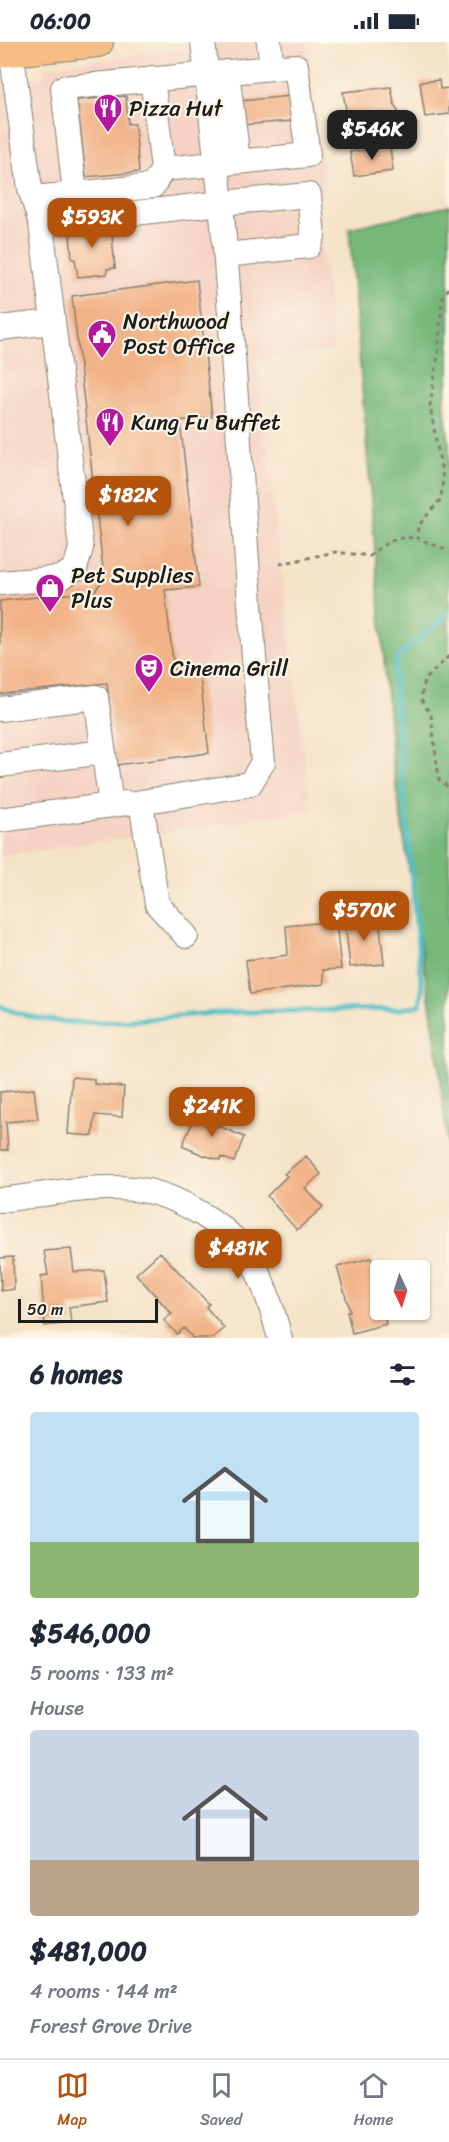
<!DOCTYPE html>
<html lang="en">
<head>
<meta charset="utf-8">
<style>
  body { margin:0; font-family:Sriracha,sans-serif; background:#f2f2f3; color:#1f2937; height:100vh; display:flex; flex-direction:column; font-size:22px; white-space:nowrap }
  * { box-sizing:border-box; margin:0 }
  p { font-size:20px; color:#747a83 }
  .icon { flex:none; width:33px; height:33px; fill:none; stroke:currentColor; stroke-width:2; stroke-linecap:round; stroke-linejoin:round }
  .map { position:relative; height:1296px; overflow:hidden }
  .details { display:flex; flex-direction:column; background:#fff; flex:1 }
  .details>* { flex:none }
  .needle { width:39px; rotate:176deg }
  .fabs { position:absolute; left:370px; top:1218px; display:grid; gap:12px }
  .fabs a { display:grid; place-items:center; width:60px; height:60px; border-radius:6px; background:#fff; box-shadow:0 2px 4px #0004; font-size:30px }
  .scale { position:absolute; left:18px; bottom:15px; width:140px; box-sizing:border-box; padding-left:6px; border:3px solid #1c1c1c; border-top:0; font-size:16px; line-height:21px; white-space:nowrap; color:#1c1c1c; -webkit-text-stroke:4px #fcf5e5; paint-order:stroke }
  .price { position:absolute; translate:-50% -51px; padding:0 14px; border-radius:12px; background:#b45309; color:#fff; font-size:20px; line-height:39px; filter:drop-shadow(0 2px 3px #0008) }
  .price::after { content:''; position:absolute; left:50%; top:36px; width:18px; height:14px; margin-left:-9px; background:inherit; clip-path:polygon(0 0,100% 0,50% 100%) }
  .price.current { background:#222; color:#fff }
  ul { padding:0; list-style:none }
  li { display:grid; align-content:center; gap:12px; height:318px; padding:0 30px }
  li span { display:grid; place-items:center; height:186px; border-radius:6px; color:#555 }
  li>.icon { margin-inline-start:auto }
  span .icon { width:108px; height:108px; fill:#fffc; stroke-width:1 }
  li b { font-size:26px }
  h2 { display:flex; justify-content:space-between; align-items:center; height:72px; padding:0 30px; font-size:26px }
  .status { display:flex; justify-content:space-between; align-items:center; height:42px; padding:0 30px; background:#fff; direction:ltr }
  .status svg { height:16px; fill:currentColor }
  .dock { display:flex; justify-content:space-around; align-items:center; height:84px; border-top:2px solid #e0e1e3; background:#fff; font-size:16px; color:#747a83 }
  .dock a { display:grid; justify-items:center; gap:3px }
  .dock .current { color:#b45309 }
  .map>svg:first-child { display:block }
</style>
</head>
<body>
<div class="status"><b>06:00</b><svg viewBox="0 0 49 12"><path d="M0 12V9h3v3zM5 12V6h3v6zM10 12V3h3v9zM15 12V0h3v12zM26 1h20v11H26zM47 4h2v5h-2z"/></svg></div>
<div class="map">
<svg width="449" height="1296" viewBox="0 0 449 1296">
  <rect width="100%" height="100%" fill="#fcf5e5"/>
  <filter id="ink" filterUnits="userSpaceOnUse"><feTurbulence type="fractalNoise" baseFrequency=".0167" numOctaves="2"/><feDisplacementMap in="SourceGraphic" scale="12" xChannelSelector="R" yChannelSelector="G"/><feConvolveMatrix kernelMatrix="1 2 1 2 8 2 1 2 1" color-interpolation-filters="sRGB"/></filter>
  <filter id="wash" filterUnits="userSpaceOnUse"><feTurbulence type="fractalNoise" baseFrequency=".008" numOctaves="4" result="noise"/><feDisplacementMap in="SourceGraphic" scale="24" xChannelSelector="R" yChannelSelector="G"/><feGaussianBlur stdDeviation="1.35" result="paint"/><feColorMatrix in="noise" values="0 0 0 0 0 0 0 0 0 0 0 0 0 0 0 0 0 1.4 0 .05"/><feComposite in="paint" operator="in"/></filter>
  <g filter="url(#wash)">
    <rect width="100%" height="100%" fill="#f5e3c8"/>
    <path fill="#f5d2c3" d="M235,0H307L324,133L318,170L334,308L256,318L311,769L0,814V39L43,34L42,25Z"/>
    <path fill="#76b87a" stroke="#496a4b" stroke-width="1.5" d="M449,164V331L444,359L449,402V1118L436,1001L392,719L349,186Z"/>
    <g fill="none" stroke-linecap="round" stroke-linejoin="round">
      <path stroke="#51bfc7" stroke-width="5" d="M0,964C62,994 149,974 217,971C277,969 339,968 400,967L420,963L422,946L394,641L396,617L449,570"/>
    </g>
    <g id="blocks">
      <path fill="#f2b388" d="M439,38L440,47L449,46V72L425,75L420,40Z
        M391,45L394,61L404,82L377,94L370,79L377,75L375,70L347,74L343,50Z
        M126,54L128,82H135L139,130L86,135L77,58Z
        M290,54L293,79L242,83L240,59Z
        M390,105L393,129L354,134L350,110Z
        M72,182H111L115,226L107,227V232L78,235L75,217H72L70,193L73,192Z
        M197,238L212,375L180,379L199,545L165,548L174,629L199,627L209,711L116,723L107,641L0,652V559L95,549L104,536L72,254Z
        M379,875L384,922L350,925L345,878Z
        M336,879L341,927L323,928L324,942L250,952L246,918L288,913L286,884Z
        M72,1035L94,1037V1042L124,1045L122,1075L95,1073L93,1094L68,1092Z
        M34,1047L38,1077L6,1080L8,1108H0V1050Z
        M199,1066L218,1074L214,1082L244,1095L234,1120L221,1115L220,1118L203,1113L182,1104Z
        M306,1114L321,1132L305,1146L323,1165L297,1188L267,1154L287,1134L284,1132Z
        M71,1207L74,1230L104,1228L108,1260L69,1265L71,1281L45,1284L41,1234L48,1233L44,1209Z
        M160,1210L209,1262L206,1265L224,1286L212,1296H193L184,1286L177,1292L164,1278L172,1272L136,1232Z
        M13,1215L14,1247L1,1249L0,1216Z
        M371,1216L386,1282L352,1291L347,1269H350L337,1225Z"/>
    </g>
  </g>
  <g filter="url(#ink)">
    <use href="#blocks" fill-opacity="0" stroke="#888072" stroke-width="1.5"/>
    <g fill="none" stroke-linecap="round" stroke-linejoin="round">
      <g stroke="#888072" stroke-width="26">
        <path id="minor" d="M227,30L238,118
          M152,36L163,127L308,113L296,24L272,26
          M75,152L153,144L163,127
          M33,156L75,152L63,46L272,26L269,0
          M41,182L221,161L203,0
          M0,286L52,280
          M0,541L60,536L75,527L81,506L41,182L30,147L10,0
          M0,667L96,655L111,763
          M0,723L104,710
          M0,778L127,761
          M186,894L157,862L141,760L250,742L263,720C245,534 238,347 221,161L309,153L313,194L309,204L226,213
          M0,1158C43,1153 89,1143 133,1147C174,1150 234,1185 254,1223C266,1245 273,1271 280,1296"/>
      </g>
      <g stroke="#888072" stroke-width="32">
        <path id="major" d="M0,10L98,0"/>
      </g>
      <path stroke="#888072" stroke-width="3" stroke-dasharray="4.5 4.5" stroke-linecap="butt" d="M449,246L442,257L438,313L430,364L443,436L441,457L418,484L417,496L449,509
        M280,522L335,510L370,514C385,500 397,494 417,496
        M449,614L424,639L421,657L431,673L439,738L449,746"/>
      <use href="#minor" stroke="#fff" stroke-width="24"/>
      <use href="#major" stroke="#f6be87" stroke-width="30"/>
    </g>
  </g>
  <defs>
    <g id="restaurant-pin" transform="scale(1.5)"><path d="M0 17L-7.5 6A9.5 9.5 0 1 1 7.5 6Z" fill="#b5179e" stroke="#fcf5e5"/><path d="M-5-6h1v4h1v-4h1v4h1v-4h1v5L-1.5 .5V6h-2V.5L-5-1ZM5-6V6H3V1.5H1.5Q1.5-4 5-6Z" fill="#fff"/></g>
    <g id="civic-pin" transform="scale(1.5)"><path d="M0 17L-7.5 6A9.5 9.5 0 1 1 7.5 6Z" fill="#b5179e" stroke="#fcf5e5"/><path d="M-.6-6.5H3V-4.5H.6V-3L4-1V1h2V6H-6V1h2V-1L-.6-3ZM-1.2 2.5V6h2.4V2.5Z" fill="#fff"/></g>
    <g id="shop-pin" transform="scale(1.5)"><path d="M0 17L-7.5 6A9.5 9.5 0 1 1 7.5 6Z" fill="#b5179e" stroke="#fcf5e5"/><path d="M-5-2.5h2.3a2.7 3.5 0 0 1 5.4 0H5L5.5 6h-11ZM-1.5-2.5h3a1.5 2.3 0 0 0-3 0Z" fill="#fff"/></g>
    <g id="theatre-pin" transform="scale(1.5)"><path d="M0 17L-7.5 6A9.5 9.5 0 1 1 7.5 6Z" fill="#b5179e" stroke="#fcf5e5"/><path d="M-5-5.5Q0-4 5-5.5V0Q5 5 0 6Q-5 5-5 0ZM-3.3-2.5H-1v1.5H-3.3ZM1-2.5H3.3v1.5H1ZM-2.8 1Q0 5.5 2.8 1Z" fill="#fff"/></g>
  </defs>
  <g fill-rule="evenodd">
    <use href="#restaurant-pin" x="108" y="66"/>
    <use href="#civic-pin" x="102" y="292"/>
    <use href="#restaurant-pin" x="110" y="380"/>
    <use href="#shop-pin" x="50" y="546"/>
    <use href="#theatre-pin" x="149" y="626"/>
  </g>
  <g text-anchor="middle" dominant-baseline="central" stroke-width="4.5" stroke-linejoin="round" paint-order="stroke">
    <g font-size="22" fill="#1c1c1c" stroke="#fcf5e5" text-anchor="start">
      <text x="129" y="66">Pizza Hut</text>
      <text x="123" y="279">Northwood<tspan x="123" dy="25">Post Office</tspan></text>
      <text x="131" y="380">Kung Fu Buffet</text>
      <text x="71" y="533">Pet Supplies<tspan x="71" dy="25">Plus</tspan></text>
      <text x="170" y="626">Cinema Grill</text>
    </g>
  </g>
</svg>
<div class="fabs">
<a><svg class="needle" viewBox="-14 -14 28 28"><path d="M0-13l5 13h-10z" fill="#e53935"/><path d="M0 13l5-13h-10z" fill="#747a83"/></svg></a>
</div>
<div class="scale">50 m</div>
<b class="price current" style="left:372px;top:119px">$546K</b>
<b class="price" style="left:92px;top:207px">$593K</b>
<b class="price" style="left:128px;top:485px">$182K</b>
<b class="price" style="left:364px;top:900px">$570K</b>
<b class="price" style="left:212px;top:1096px">$241K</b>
<b class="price" style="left:238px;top:1238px">$481K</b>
</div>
<section class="details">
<h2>6 homes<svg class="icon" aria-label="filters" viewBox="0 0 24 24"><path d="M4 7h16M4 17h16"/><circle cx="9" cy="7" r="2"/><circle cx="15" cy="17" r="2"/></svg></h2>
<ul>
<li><span style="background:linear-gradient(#bfe0f5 70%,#8fb573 0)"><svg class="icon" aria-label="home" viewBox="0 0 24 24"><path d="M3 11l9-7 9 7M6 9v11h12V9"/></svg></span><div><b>$546,000</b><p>5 rooms · 133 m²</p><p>House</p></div></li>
<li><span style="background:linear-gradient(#c9d6e8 70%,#b9a48a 0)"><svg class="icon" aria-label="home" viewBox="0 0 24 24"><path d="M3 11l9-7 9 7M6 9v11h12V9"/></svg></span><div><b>$481,000</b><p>4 rooms · 144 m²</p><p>Forest Grove Drive</p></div></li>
</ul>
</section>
<nav class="dock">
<a class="current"><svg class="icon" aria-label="map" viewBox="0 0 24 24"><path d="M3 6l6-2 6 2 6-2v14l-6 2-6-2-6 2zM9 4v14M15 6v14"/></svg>Map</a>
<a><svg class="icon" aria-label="saved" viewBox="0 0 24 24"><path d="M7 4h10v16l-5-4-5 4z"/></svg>Saved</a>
<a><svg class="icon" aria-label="home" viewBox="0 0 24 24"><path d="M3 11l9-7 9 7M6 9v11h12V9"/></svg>Home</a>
</nav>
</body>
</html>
